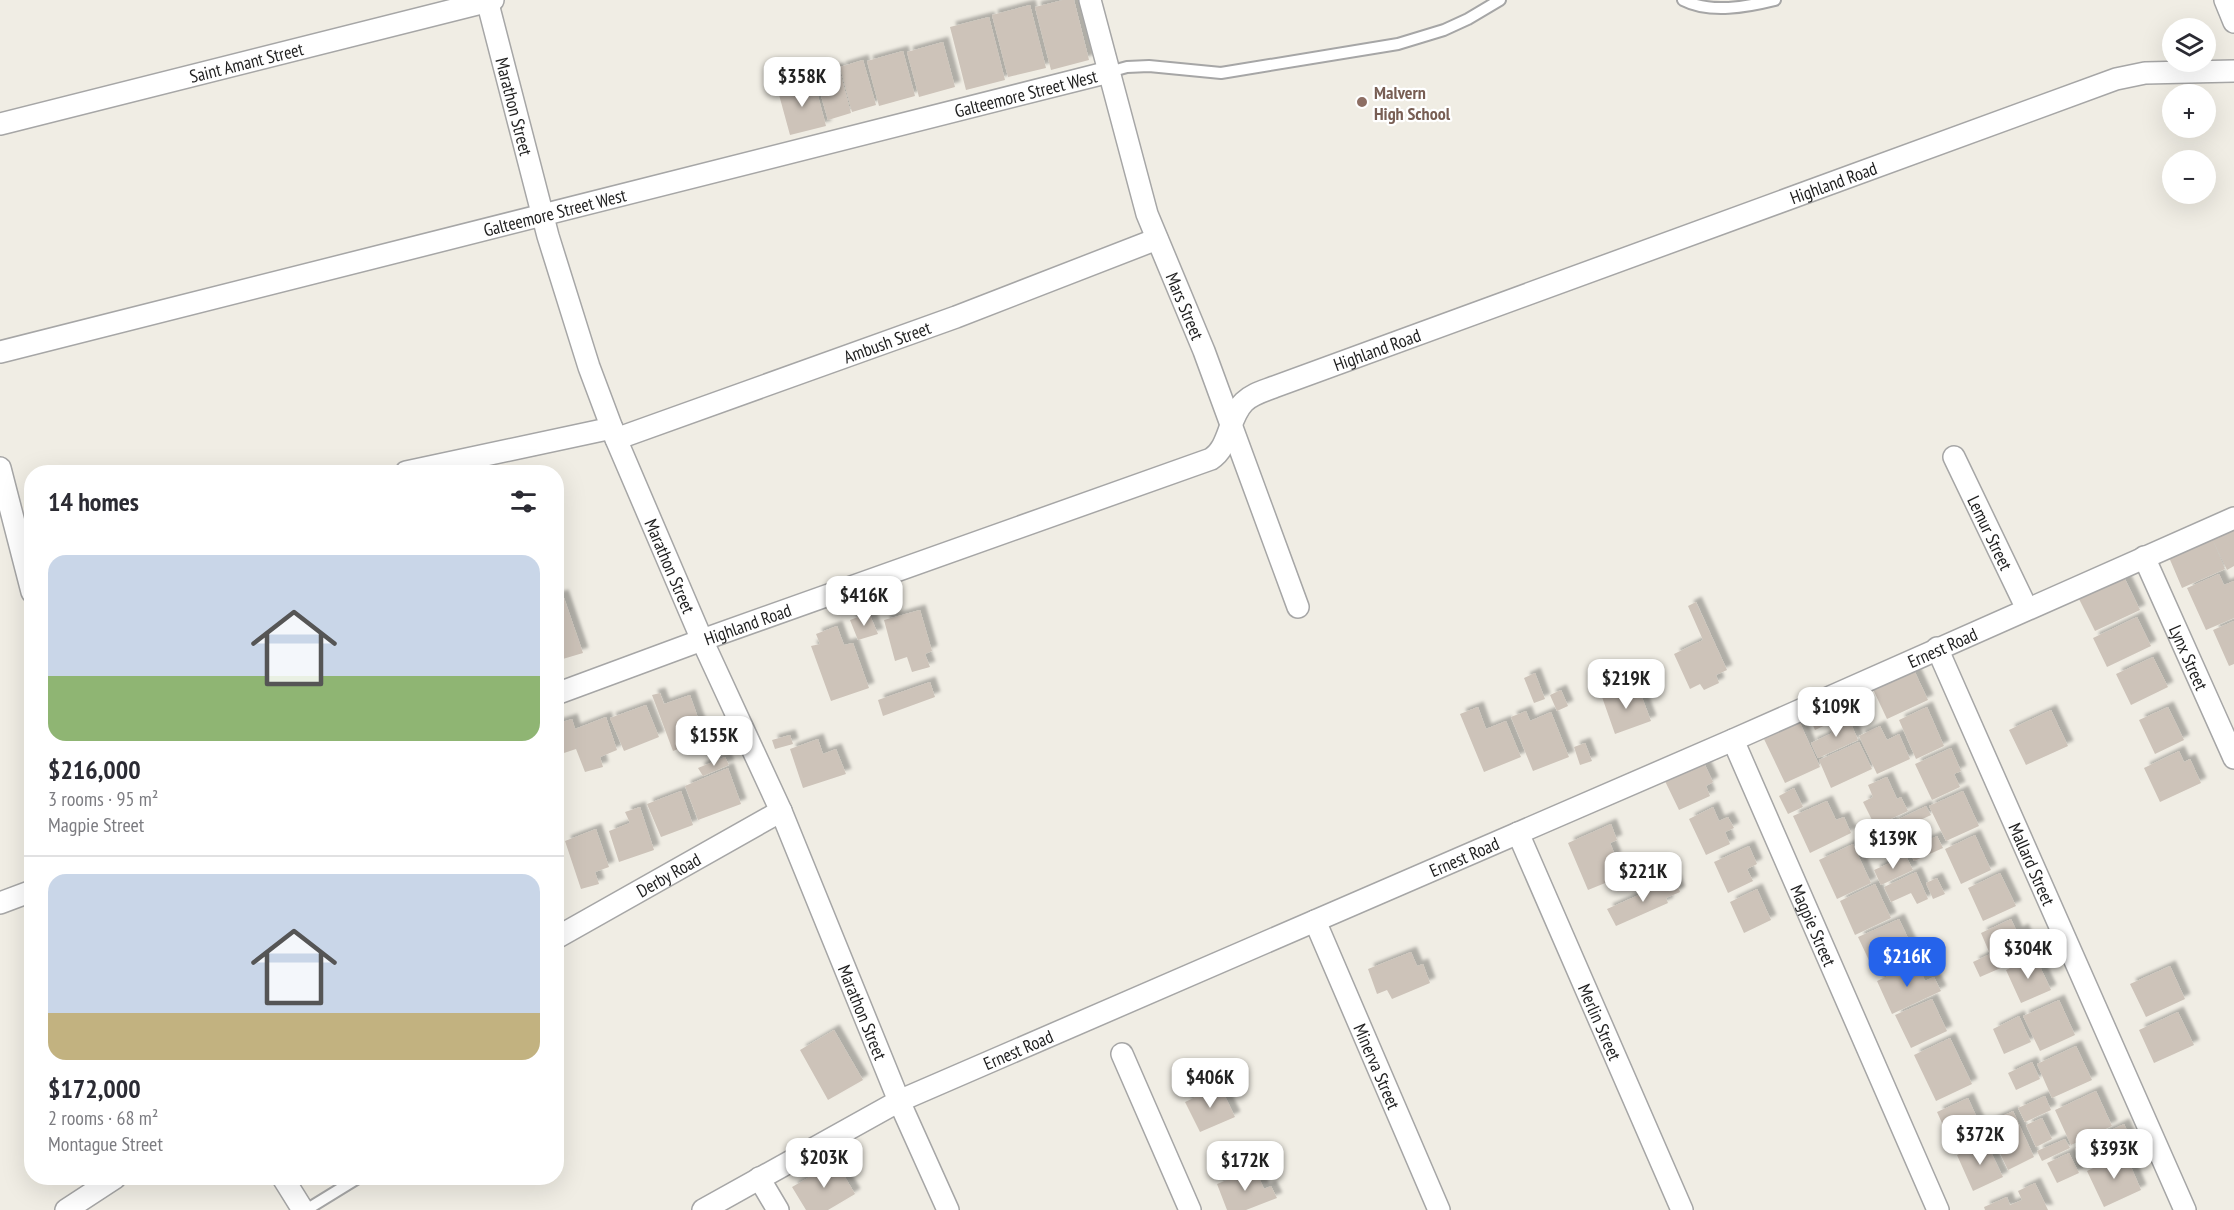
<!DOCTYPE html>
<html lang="en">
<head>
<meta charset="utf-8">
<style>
  body { margin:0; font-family:"PT Sans Narrow",sans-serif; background:#f7f7f7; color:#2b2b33; height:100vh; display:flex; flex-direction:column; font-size:22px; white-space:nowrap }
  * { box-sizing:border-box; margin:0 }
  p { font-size:20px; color:#7c7c81 }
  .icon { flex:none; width:33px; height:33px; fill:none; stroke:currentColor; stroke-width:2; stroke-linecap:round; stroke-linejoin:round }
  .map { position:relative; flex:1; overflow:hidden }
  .drawer { position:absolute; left:24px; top:465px; width:540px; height:720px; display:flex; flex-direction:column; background:#fff; border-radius:24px; box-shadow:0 6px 24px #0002 }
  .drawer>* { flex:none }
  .buttons { position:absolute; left:2162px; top:18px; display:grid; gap:12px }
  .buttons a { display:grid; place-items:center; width:54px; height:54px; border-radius:50%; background:#fff; box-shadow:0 6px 24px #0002; font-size:30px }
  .price { position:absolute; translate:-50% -51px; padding:0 14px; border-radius:12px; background:#fff; color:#222; font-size:20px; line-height:39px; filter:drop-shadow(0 2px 3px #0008) }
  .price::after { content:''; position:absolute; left:50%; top:36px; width:18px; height:14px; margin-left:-9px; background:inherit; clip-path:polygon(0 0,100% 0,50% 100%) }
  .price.selected { background:#2563eb; color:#fff }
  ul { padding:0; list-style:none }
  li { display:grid; align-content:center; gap:12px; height:318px; padding:0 24px }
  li+li { border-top:2px solid #e1e1e2 }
  li span { display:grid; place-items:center; height:186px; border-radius:18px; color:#555 }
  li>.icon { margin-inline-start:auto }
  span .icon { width:108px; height:108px; fill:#fffc; stroke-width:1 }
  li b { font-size:26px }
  h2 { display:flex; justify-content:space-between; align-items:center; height:72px; padding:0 24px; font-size:26px }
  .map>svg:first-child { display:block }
</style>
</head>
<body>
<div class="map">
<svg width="2234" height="1210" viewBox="0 0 2234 1210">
  <defs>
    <filter id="shadow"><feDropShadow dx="5.5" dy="-5.5" stdDeviation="1.5" flood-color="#0004"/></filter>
  </defs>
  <rect width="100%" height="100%" fill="#f0ede4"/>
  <path fill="#cdc3b9" filter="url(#shadow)" d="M1063,0H1074L1089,60L1051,70L1035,7Z
    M1030,5L1046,68L1008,77L992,15Z
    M989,17L1005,80L966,90L950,27Z
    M943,42L955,87L919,97L907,52Z
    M903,51L915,96L879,106L867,61Z
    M863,60L876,105L852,112L840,67Z
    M839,68L851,113L828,120L815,75Z
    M814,81L826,126L790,135L778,91Z
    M2234,525V566L2227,570L2211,536Z
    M2211,536L2225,569L2182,588L2168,555Z
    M2219,574L2224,585L2234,581V618L2206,630L2187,588Z
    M2123,575L2140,610L2095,631L2078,597Z
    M563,595L583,653L556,661V597Z
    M1696,602L1727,670L1716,675L1719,683L1704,690L1700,684L1690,689L1674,654L1703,640L1688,606Z
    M920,610L932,651L925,654L930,667L912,672L907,657L895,661L884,620Z
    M869,613L878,634L858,640L850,620Z
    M2137,617L2151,646L2107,667L2093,638Z
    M2234,621V664L2229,666L2213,630Z
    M837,626L844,645L853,643L869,688L831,701L811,646L820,644L816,634Z
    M2153,657L2168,687L2131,705L2116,674Z
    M1912,666L1928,700L1887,719L1871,685Z
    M1535,673L1545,699L1534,703L1524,678Z
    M930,682L935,697L883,716L878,700Z
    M1859,686L1868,705L1815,730L1806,710Z
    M1638,687L1651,721L1615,734L1602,697L1619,691L1620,694Z
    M1561,690L1568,706L1557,711L1550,695Z
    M660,693L664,704L690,695L705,738L673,751L652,695Z
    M646,705L659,737L624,751L610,718Z
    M1478,707L1486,729L1506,721L1521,757L1484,772L1460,714Z
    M1927,707L1944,746L1916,759L1899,720Z
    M2168,707L2184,740L2155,754L2139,720Z
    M2051,710L2068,746L2026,765L2009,730Z
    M1526,711L1530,721L1551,712L1569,757L1533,771L1511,717Z
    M606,717L617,750L600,757L603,767L585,772L576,749L564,753L556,735V724L572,719L575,729Z
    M1848,717L1858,740L1818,758L1811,743L1832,733L1829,726Z
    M1800,723L1820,767L1785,783L1764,739Z
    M1880,726L1887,740L1899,734L1910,759L1877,774L1859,736Z
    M790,735L793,744L775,749L772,740Z
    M818,739L823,754L836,749L846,774L803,788L790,749Z
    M1859,742L1872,769L1831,788L1819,760Z
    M1585,743L1592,761L1580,765L1574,747Z
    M1951,748L1961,771L1954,774L1960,787L1932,800L1915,764Z
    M2179,751L2184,762L2190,759L2201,783L2160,802L2144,768Z
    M725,757L729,765L703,776L698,768Z
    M1703,761L1713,782L1706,786L1710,796L1679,810L1664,779Z
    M728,768L741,804L698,820L685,786Z
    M1887,777L1897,799L1901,797L1908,811L1875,826L1863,802L1873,797L1868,785Z
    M1794,788L1803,807L1788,814L1779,796Z
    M681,791L693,825L661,837L647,804Z
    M1963,791L1979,826L1946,841L1929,806Z
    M1827,801L1836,820L1844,817L1851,833L1810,853L1793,816Z
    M1926,806L1931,815L1897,831L1893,822Z
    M640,807L654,850L619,862L609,831L630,823L625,812Z
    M1713,807L1719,821L1728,817L1734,828L1725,832L1730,844L1706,855L1689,819Z
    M1891,821L1900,841L1867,856L1858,836Z
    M1611,824L1617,840L1610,843L1616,857L1613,858L1620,877L1588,890L1568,843Z
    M596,829L609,867L595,872L599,884L581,889L565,841Z
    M1975,835L1991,870L1961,884L1945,849Z
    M1937,836L1943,848L1914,861L1909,849Z
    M1853,844L1871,883L1837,899L1819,860Z
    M1749,846L1757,864L1747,869L1753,881L1728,893L1714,862Z
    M1906,856L1913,870L1881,885L1874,870Z
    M1916,872L1928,899L1917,904L1911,893L1891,902L1884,887Z
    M2000,873L2016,906L1983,921L1968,888Z
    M1937,878L1945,894L1933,899L1926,883Z
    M1675,879L1680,892L1666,898L1668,903L1616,926L1607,909Z
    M1875,884L1891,918L1855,935L1840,901Z
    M1757,889L1771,920L1744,933L1730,902Z
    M1899,919L1915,953L1874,971L1858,937Z
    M2011,919L2017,932L2023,929L2030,944L2024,947L2028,956L1980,977L1973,962L1990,954L1981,933Z
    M1411,952L1417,966L1423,964L1430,983L1392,999L1387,990L1377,994L1368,969Z
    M2035,956L2051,990L2021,1003L2006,970Z
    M1917,963L1925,981L1934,977L1941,991L1892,1014L1877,981Z
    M2170,966L2185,999L2146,1017L2130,984Z
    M1932,999L1947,1031L1911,1048L1895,1015Z
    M2059,1000L2075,1035L2040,1051L2023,1016Z
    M2178,1012L2194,1045L2154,1063L2139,1030Z
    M2019,1016L2031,1042L2004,1054L1993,1029Z
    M834,1030L863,1080L828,1100L800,1050Z
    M1950,1038L1972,1084L1936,1101L1914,1055Z
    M2076,1046L2092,1080L2052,1098L2037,1064Z
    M2032,1062L2040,1079L2016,1090L2008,1073Z
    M1220,1086L1235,1117L1200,1132L1185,1102Z
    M2096,1091L2112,1126L2071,1145L2055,1110Z
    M2045,1096L2051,1110L2025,1122L2018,1108Z
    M1968,1098L1982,1129L1951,1143L1937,1112Z
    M2013,1111L2034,1157L2008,1170L1986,1124Z
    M2042,1118L2052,1139L2036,1147L2026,1125Z
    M2124,1124L2132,1142L2083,1165L2075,1147Z
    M2065,1139L2070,1148L2042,1161L2037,1151Z
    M1986,1142L2003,1177L1973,1191L1957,1155Z
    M2069,1153L2079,1173L2057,1183L2047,1163Z
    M2125,1153L2141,1190L2104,1207L2087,1171Z
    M836,1162L855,1194L828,1210H806L792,1187Z
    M1255,1169L1264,1189L1271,1186L1277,1198L1246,1210H1227L1217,1184Z
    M2035,1183L2048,1210H1985L1984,1207L2007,1197L2010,1205L2022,1200L2018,1191Z"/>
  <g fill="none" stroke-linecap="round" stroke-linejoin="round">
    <g stroke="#a6a6a6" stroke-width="14">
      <path id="service" d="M1683,0C1710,14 1747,7 1775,0
        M1109,72L1127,67L1149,66L1221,73L1398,44L1444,30L1468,19L1500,0
        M306,1210L358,1178"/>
    </g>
    <g stroke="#a6a6a6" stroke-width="24">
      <g id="minor">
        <path id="s1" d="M487,0L548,236L589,367L616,439L702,640L781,811L899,1101L948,1210"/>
        <path id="s2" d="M1090,0L1147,214L1204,351L1298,607"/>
        <path d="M2225,0L2234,22"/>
        <path id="s3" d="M0,124L493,0"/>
        <path id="s4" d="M0,352L1109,72"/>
        <path id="s5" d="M616,439L956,317L1157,239"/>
        <path id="s6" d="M1954,457L2027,609"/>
        <path d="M0,468L32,592"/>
        <path d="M406,472L612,428"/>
        <path id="s7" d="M2144,557L2234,758"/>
        <path id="s8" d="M1937,648L2185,1210"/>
        <path id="s9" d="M556,694L702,640L1211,459C1230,447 1228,418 1244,402C1252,394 1264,391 1274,387L2116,79L2145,73L2234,71"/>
        <path id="s10" d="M1733,740L1938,1210"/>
        <path id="s11" d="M1518,833L1682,1210"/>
        <path d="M0,903L32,891"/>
        <path id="s12" d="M1315,921L1439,1210"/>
        <path id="s13" d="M556,938L781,811"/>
        <path d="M1122,1054L1190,1210"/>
        <path d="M283,1178L303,1210"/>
        <path d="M759,1178L778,1210"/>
        <path d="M66,1210L115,1178"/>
        <path id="s14" d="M703,1210L899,1101L1733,740L2234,518"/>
      </g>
    </g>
    <use href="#service" stroke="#fff" stroke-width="10"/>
    <use href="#minor" stroke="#fff" stroke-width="21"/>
  </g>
  <circle fill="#8d6e63" stroke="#fff" stroke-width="2" cx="1362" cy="102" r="6"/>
  <g text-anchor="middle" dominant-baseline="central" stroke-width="4.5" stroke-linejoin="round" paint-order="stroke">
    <g font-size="18" fill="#1f1f1f" stroke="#fff">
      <text stroke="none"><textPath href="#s3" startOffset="254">Saint Amant Street</textPath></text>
      <text stroke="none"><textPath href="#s4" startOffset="1058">Galteemore Street West</textPath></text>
      <text stroke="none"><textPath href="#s1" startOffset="110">Marathon Street</textPath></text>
      <text stroke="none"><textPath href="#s9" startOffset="1392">Highland Road</textPath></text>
      <text stroke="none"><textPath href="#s4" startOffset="572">Galteemore Street West</textPath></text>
      <text stroke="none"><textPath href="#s2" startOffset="321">Mars Street</textPath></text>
      <text stroke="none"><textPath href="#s5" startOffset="288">Ambush Street</textPath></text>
      <text stroke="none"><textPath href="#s9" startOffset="906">Highland Road</textPath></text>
      <text stroke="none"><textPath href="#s6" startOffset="84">Lemur Street</textPath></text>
      <text stroke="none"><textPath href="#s1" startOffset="596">Marathon Street</textPath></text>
      <text stroke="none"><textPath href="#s9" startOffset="204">Highland Road</textPath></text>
      <text stroke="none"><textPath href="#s14" startOffset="1362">Ernest Road</textPath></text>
      <text stroke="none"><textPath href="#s7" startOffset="110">Lynx Street</textPath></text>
      <text stroke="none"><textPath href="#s14" startOffset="840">Ernest Road</textPath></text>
      <text stroke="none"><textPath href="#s8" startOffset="236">Mallard Street</textPath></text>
      <text stroke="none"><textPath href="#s13" startOffset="129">Derby Road</textPath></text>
      <text stroke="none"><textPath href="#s10" startOffset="202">Magpie Street</textPath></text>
      <text stroke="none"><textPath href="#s1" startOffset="1082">Marathon Street</textPath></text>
      <text stroke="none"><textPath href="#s11" startOffset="206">Merlin Street</textPath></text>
      <text stroke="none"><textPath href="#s14" startOffset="354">Ernest Road</textPath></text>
      <text stroke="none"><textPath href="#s12" startOffset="158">Minerva Street</textPath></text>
    </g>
    <g font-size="18" font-weight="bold" fill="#785e54" stroke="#fff" text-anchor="start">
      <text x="1374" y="92">Malvern<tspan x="1374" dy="21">High School</tspan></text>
    </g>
  </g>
</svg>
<div class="buttons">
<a><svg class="icon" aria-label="layers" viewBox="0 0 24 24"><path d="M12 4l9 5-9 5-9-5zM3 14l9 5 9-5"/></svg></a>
<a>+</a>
<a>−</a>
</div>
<b class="price" style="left:802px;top:108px">$358K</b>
<b class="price" style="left:864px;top:627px">$416K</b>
<b class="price" style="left:1626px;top:710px">$219K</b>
<b class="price" style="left:1836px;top:738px">$109K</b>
<b class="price" style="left:714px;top:767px">$155K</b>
<b class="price" style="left:1893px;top:870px">$139K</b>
<b class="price" style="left:1643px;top:903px">$221K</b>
<b class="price" style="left:2028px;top:980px">$304K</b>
<b class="price selected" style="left:1907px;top:988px">$216K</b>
<b class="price" style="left:1210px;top:1109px">$406K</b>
<b class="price" style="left:1980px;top:1166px">$372K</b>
<b class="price" style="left:2114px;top:1180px">$393K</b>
<b class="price" style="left:824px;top:1189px">$203K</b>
<b class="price" style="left:1245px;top:1192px">$172K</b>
<section class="drawer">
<h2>14 homes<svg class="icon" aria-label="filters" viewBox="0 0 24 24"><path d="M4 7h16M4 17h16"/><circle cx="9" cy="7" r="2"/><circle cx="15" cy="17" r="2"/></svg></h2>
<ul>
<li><span style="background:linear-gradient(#c9d6e8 65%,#8fb573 0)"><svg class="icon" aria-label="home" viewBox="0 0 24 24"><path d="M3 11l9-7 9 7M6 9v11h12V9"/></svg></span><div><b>$216,000</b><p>3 rooms · 95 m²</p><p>Magpie Street</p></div></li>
<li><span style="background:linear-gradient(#c9d6e8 75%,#c2b280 0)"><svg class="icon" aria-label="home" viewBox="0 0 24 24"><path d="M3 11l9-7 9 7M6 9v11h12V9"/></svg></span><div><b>$172,000</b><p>2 rooms · 68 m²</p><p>Montague Street</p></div></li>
</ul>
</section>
</div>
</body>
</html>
